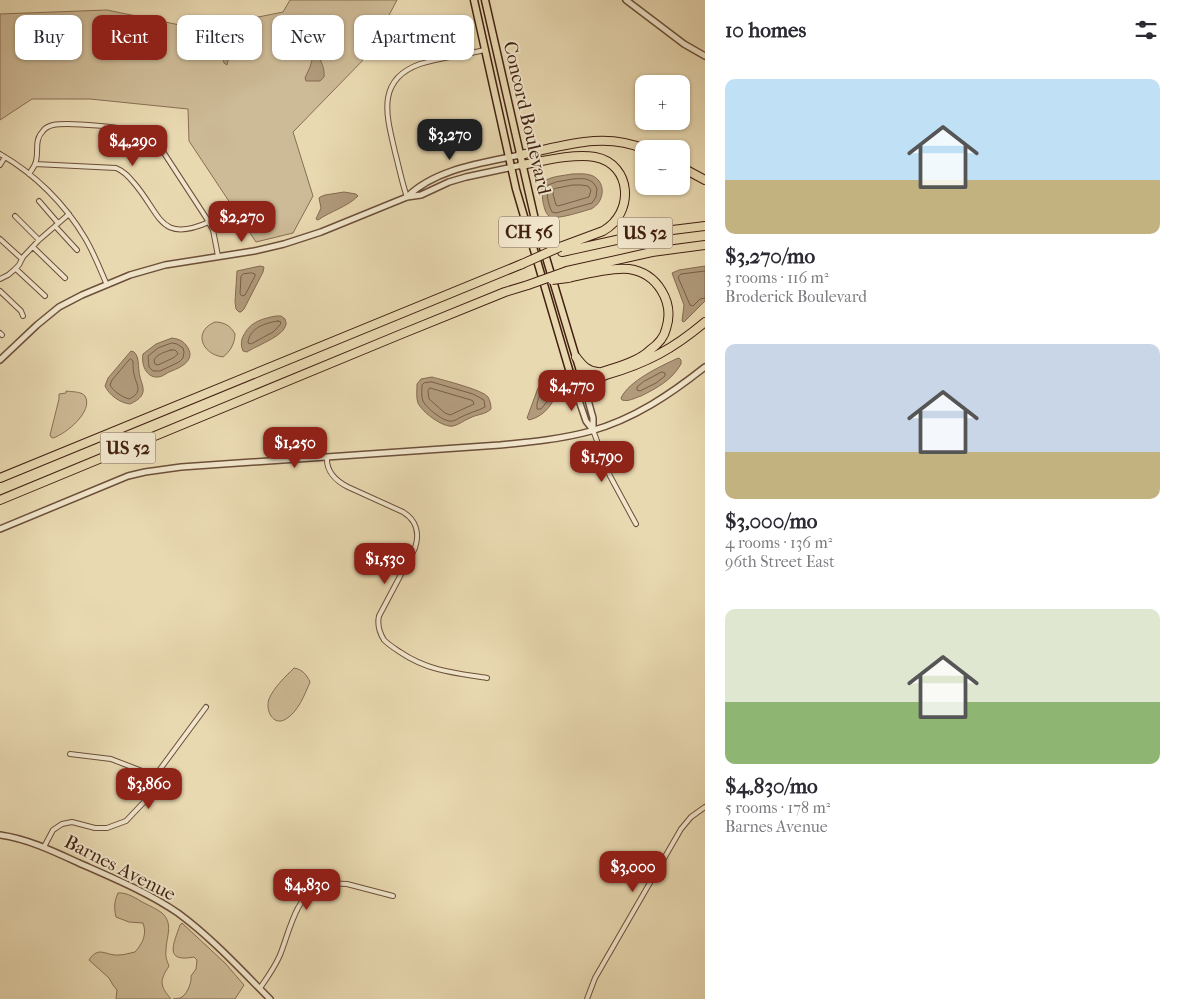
<!DOCTYPE html>
<html lang="en">
<head>
<meta charset="utf-8">
<style>
  body { margin:0; font-family:"IM FELL French Canon",serif; background:#f7f7f7; color:#2b2b33; height:100vh; display:flex; flex-direction:column; font-size:19px; white-space:nowrap }
  * { box-sizing:border-box; margin:0 }
  p { font-size:16px; color:#7c7c81 }
  .icon { flex:none; width:28px; height:28px; fill:none; stroke:currentColor; stroke-width:2; stroke-linecap:round; stroke-linejoin:round }
  .map { position:relative; flex:1; overflow:hidden }
  .panel { display:flex; flex-direction:column; background:#fff; width:475px }
  .panel>* { flex:none }
  .hud { position:absolute; left:15px; top:15px; width:475px; height:45px; display:flex; gap:10px }
  .fabs { position:absolute; left:635px; top:75px; display:grid; gap:10px }
  .fabs a { display:grid; place-items:center; width:55px; height:55px; border-radius:10px; background:#fff; box-shadow:0 1px 4px #0004; font-size:25px }
  .price { position:absolute; translate:-50% -42px; padding:0 11px; border-radius:10px; background:#8f2418; color:#fff; font-size:16px; line-height:32px; filter:drop-shadow(0 1px 2px #0008) }
  .price::after { content:''; position:absolute; left:50%; top:30px; width:15px; height:11px; margin-left:-8px; background:inherit; clip-path:polygon(0 0,100% 0,50% 100%) }
  .price.selected { background:#222; color:#fff }
  ul { padding:0; list-style:none }
  li { display:grid; align-content:center; gap:10px; height:265px; padding:0 20px }
  li span { display:grid; place-items:center; height:155px; border-radius:10px; color:#555 }
  li>.icon { margin-inline-start:auto }
  span .icon { width:90px; height:90px; fill:#fffc; stroke-width:1 }
  li b { font-size:21px }
  h2 { display:flex; justify-content:space-between; align-items:center; height:60px; padding:0 20px; font-size:21px }
  .tag { padding:0 18px; border-radius:10px; background:#fff; box-shadow:0 1px 4px #0004; font-size:18px; line-height:45px }
  .tag.selected { background:#8f2418; color:#fff }
  main { display:flex; flex:1; min-height:0 }
  .map>svg:first-child { display:block }
</style>
</head>
<body>
<main>
<div class="map">
<svg width="705" height="999" viewBox="0 0 705 999">
  <rect width="100%" height="100%" fill="#e9d9b1"/>
  <filter id="stains"><feTurbulence type="fractalNoise" baseFrequency=".004" numOctaves="4"/><feColorMatrix values="0 0 0 0 .2 0 0 0 0 .09 0 0 0 0 .02 0 0 0 .5 -.17"/></filter>
  <radialGradient id="worn" r=".72"><stop offset=".6" stop-color="#630" stop-opacity="0"/><stop offset="1" stop-color="#630" stop-opacity=".3"/></radialGradient>
  <path fill="#cdba96" stroke="#886e54" d="M290,0H397L368,55L293,132L313,196L293,233L256,242L189,141L188,109L90,99H32L0,120V14L107,10L199,29L283,12Z
    M215,322C224,322 231,326 235,334C235,343 230,352 223,357C201,354 193,331 215,322Z
    M66,391C71,392 81,391 85,396C94,411 66,434 53,438L51,437L50,435L59,399V394L66,393Z
    M294,668C302,669 307,675 310,682C305,694 298,712 286,719C273,727 265,710 269,699C274,687 285,677 294,668Z
    M118,893C127,892 137,899 144,903C150,906 157,909 162,913C174,924 166,937 166,951C165,956 167,961 169,966C159,981 160,986 171,999H116L117,990L113,985L109,978L89,960C99,945 105,956 119,955C124,955 130,953 135,952C143,943 147,934 143,923L129,922L116,917C114,908 114,902 118,893Z
    M182,923L225,963L244,985L235,999H173C176,998 180,999 182,997C188,993 192,981 191,976L196,969L197,960L194,957C163,963 174,943 180,925Z"/>
  <path fill="#b09a7b" stroke="#846a51" d="M221,21H227L232,28V31L227,41L229,57L227,65L224,63L222,55L216,47L218,44C215,36 214,28 221,21Z
    M314,53L317,54C321,61 325,68 324,77L320,81H306L305,78L310,67Z
    M572,174C579,174 586,173 593,176C607,183 604,203 591,209C583,211 555,221 549,216C545,213 544,206 543,202C542,195 541,189 543,182C551,176 562,176 572,174Z
    M344,192L356,194L358,196C347,207 331,211 318,220L316,219L321,208L319,198L320,197L325,195Z
    M260,266L264,267L263,272L244,309L241,312H239L236,309L235,302L237,271Z
    M705,266V301L684,322L682,321L684,305L672,273L679,270Z
    M276,316H281L285,319C286,323 287,323 285,327C281,337 256,346 247,352L243,351C241,346 241,344 242,339C248,323 260,319 276,316Z
    M172,338C178,339 182,340 186,345C198,360 180,368 169,372C165,374 162,377 158,377C146,378 141,364 143,354L156,344Z
    M131,351L134,352C139,357 138,363 139,371C140,385 152,394 130,404C120,403 109,395 105,386L108,378Z
    M679,358L681,360V364C672,380 657,388 641,396C634,398 629,402 622,400L621,398C629,381 659,367 676,359Z
    M432,377C443,380 483,390 488,397C490,400 491,405 491,409C485,415 477,414 470,418C464,420 459,425 453,426C443,428 422,412 418,403C416,398 417,390 417,384L421,379Z
    M553,382L559,384L560,386C554,402 546,416 529,420L527,418L538,388L542,383Z"/>
  <g fill="none" stroke-linecap="round" stroke-linejoin="round">
    <path stroke="#795e46" stroke-width="1" d="M573,179C584,178 593,178 597,189L596,197L592,203L556,213L552,212C548,204 546,194 548,185L556,182Z
      M573,185H581L588,186L591,190L589,197L558,206L556,205L553,194L554,189Z
      M705,271L681,274L678,277L690,305L693,306L700,299L705,298
      M252,273L255,274V276L245,295L242,296L240,294L241,276L243,274Z
      M278,321L281,322L280,325L273,332L251,344L248,343C249,328 265,323 278,321Z
      M172,343L177,344L183,348L184,352L183,358L179,362L160,371H153L149,367L148,356L158,348Z
      M171,350H175L177,352L178,354L173,358L158,365L155,364L154,360C157,354 165,352 171,350Z
      M131,359L133,361C133,365 133,370 134,374C136,385 144,392 129,399C122,397 113,391 110,385L112,380L129,360Z
      M662,372L665,373V376L656,383L640,391L637,390V387L643,382Z
      M432,382L473,394L484,400L485,407C478,411 468,413 459,418C458,419 454,421 452,421C445,423 426,408 423,401C421,397 422,390 422,385L424,383Z
      M551,387L553,390L551,397L541,409H537C536,400 541,389 551,387Z
      M430,388L471,400L473,401L474,404L450,415L445,413L429,399L428,391Z"/>
    <g stroke="#6c4f3a" stroke-width="6">
      <path id="minor" d="M0,154C35,174 65,204 85,238C94,253 100,269 107,285
        M35,164L116,168C124,171 129,177 134,183C161,214 159,244 209,222
        M0,165L5,157
        M29,174C31,171 34,167 35,164C40,153 33,141 43,131C45,128 49,126 53,125C68,122 127,127 141,133C149,137 156,143 162,150L207,219L213,230L218,256
        M407,197C402,183 399,167 395,152C387,117 375,80 420,64C440,58 464,55 484,50
        M39,201L58,223
        M15,216L39,240
        M55,226L77,250
        M0,239L22,259
        M33,247L65,278
        M16,269L45,296
        M0,279L8,275L14,270L19,265L23,257L39,240L69,214
        M0,291L21,311L23,316
        M0,333L2,335
        M593,430L610,476L636,524
        M327,457C326,471 336,481 348,487L403,512C416,520 420,533 415,548L379,616C377,625 379,632 384,640C389,645 394,648 400,652C428,671 455,673 487,678
        M70,754L111,759L155,776
        M44,847L53,830L62,824L72,822L95,828H107L126,821L144,802L155,776L206,707
        M260,988C267,978 275,967 280,955C286,940 290,923 298,908C307,890 329,882 347,884L393,896
        M587,999L595,978L681,829L691,817L705,807"/>
    </g>
    <g stroke="#6c4f3a" stroke-width="8">
      <path id="tertiary" d="M626,0L684,44L705,56
        M407,197C435,169 482,163 520,155
        M0,360L37,325L59,307L82,295L130,275L165,265L254,251L284,244L321,232L407,197L421,195L449,182L466,177L522,165
        M583,382L593,418V430
        M573,383L586,421L593,430
        M0,529L128,476L145,472L181,467L500,445C531,442 562,439 591,431C634,419 671,394 705,367
        M0,835C28,839 53,851 79,863C113,878 147,892 178,913C212,938 241,970 270,999"/>
    </g>
    <g stroke="#422112" stroke-width="9">
      <path id="primary" d="M474,0L516,189L573,383
        M485,0L536,224L583,381"/>
    </g>
    <g stroke="#422112" stroke-width="10">
      <path id="motorway" d="M520,155C561,147 603,131 644,149
        M522,165C543,161 575,153 595,157C632,164 635,213 603,231L560,247
        M681,167L705,180
        M562,252L648,233L705,226
        M567,271L652,252L705,245
        M568,278C585,274 612,267 629,269C657,273 675,302 666,329C664,338 657,345 650,350C638,362 614,368 598,373C589,376 581,377 573,383
        M576,357C582,365 587,371 598,372
        M580,383C589,381 598,378 606,375C647,363 673,349 705,322
        M587,396L591,384L596,380
        M0,478L522,264
        M0,500L399,335L505,292L528,285"/>
    </g>
    <use href="#minor" stroke="#f1e6cc" stroke-width="4"/>
    <use href="#tertiary" stroke="#f1e6cc" stroke-width="5"/>
    <use href="#primary" stroke="#e9d9b1" stroke-width="6"/>
    <use href="#motorway" stroke="#e9d9b1" stroke-width="8"/>
    <g stroke="#422112" stroke-width="10" stroke-linecap="butt">
      <path id="motorway-bridge" d="M522,264L560,247
        M552,280L568,278
        M528,285L567,271"/>
    </g>
    <use href="#motorway-bridge" stroke="#e9d9b1" stroke-width="8"/>
  </g>
  <g text-anchor="middle" dominant-baseline="central" stroke-width="4" stroke-linejoin="round" paint-order="stroke">
    <g fill="#f1e6cc" stroke="#765c4a" stroke-width="1">
      <rect x="499" y="216.5" width="60" height="31" rx="4"/>
      <rect x="617.5" y="217.5" width="55" height="31" rx="4"/>
      <rect x="100.5" y="432.5" width="55" height="31" rx="4"/>
    </g>
    <g font-size="18" font-weight="bold" fill="#422112">
      <text x="529" y="232">CH 56</text>
      <text x="645" y="233">US 52</text>
      <text x="128" y="448">US 52</text>
    </g>
    <g font-size="19" fill="#422112" stroke="#f1e6cc">
      <text transform="translate(527 118) rotate(77)">Concord Boulevard</text>
      <text transform="translate(120 868) rotate(27)">Barnes Avenue</text>
    </g>
  </g>
  <rect width="100%" height="100%" filter="url(#stains)"/>
  <rect width="100%" height="100%" fill="url(#worn)"/>
</svg>
<div class="fabs">
<a>+</a>
<a>−</a>
</div>
<b class="price selected" style="left:450px;top:161px">$3,270</b>
<b class="price" style="left:133px;top:167px">$4,290</b>
<b class="price" style="left:242px;top:243px">$2,270</b>
<b class="price" style="left:572px;top:412px">$4,770</b>
<b class="price" style="left:295px;top:469px">$1,250</b>
<b class="price" style="left:602px;top:483px">$1,790</b>
<b class="price" style="left:385px;top:585px">$1,530</b>
<b class="price" style="left:149px;top:810px">$3,860</b>
<b class="price" style="left:633px;top:893px">$3,000</b>
<b class="price" style="left:307px;top:911px">$4,830</b>
<div class="hud">
<a class="tag">Buy</a>
<a class="tag selected">Rent</a>
<a class="tag">Filters</a>
<a class="tag">New</a>
<a class="tag">Apartment</a>
</div>
</div>
<section class="panel">
<h2>10 homes<svg class="icon" aria-label="filters" viewBox="0 0 24 24"><path d="M4 7h16M4 17h16"/><circle cx="9" cy="7" r="2"/><circle cx="15" cy="17" r="2"/></svg></h2>
<ul>
<li><span style="background:linear-gradient(#bfe0f5 65%,#c2b280 0)"><svg class="icon" aria-label="home" viewBox="0 0 24 24"><path d="M3 11l9-7 9 7M6 9v11h12V9"/></svg></span><div><b>$3,270/mo</b><p>3 rooms · 116 m²</p><p>Broderick Boulevard</p></div></li>
<li><span style="background:linear-gradient(#c9d6e8 70%,#c2b280 0)"><svg class="icon" aria-label="home" viewBox="0 0 24 24"><path d="M3 11l9-7 9 7M6 9v11h12V9"/></svg></span><div><b>$3,000/mo</b><p>4 rooms · 136 m²</p><p>96th Street East</p></div></li>
<li><span style="background:linear-gradient(#dfe7d0 60%,#8fb573 0)"><svg class="icon" aria-label="home" viewBox="0 0 24 24"><path d="M3 11l9-7 9 7M6 9v11h12V9"/></svg></span><div><b>$4,830/mo</b><p>5 rooms · 178 m²</p><p>Barnes Avenue</p></div></li>
</ul>
</section>
</main>
</body>
</html>
